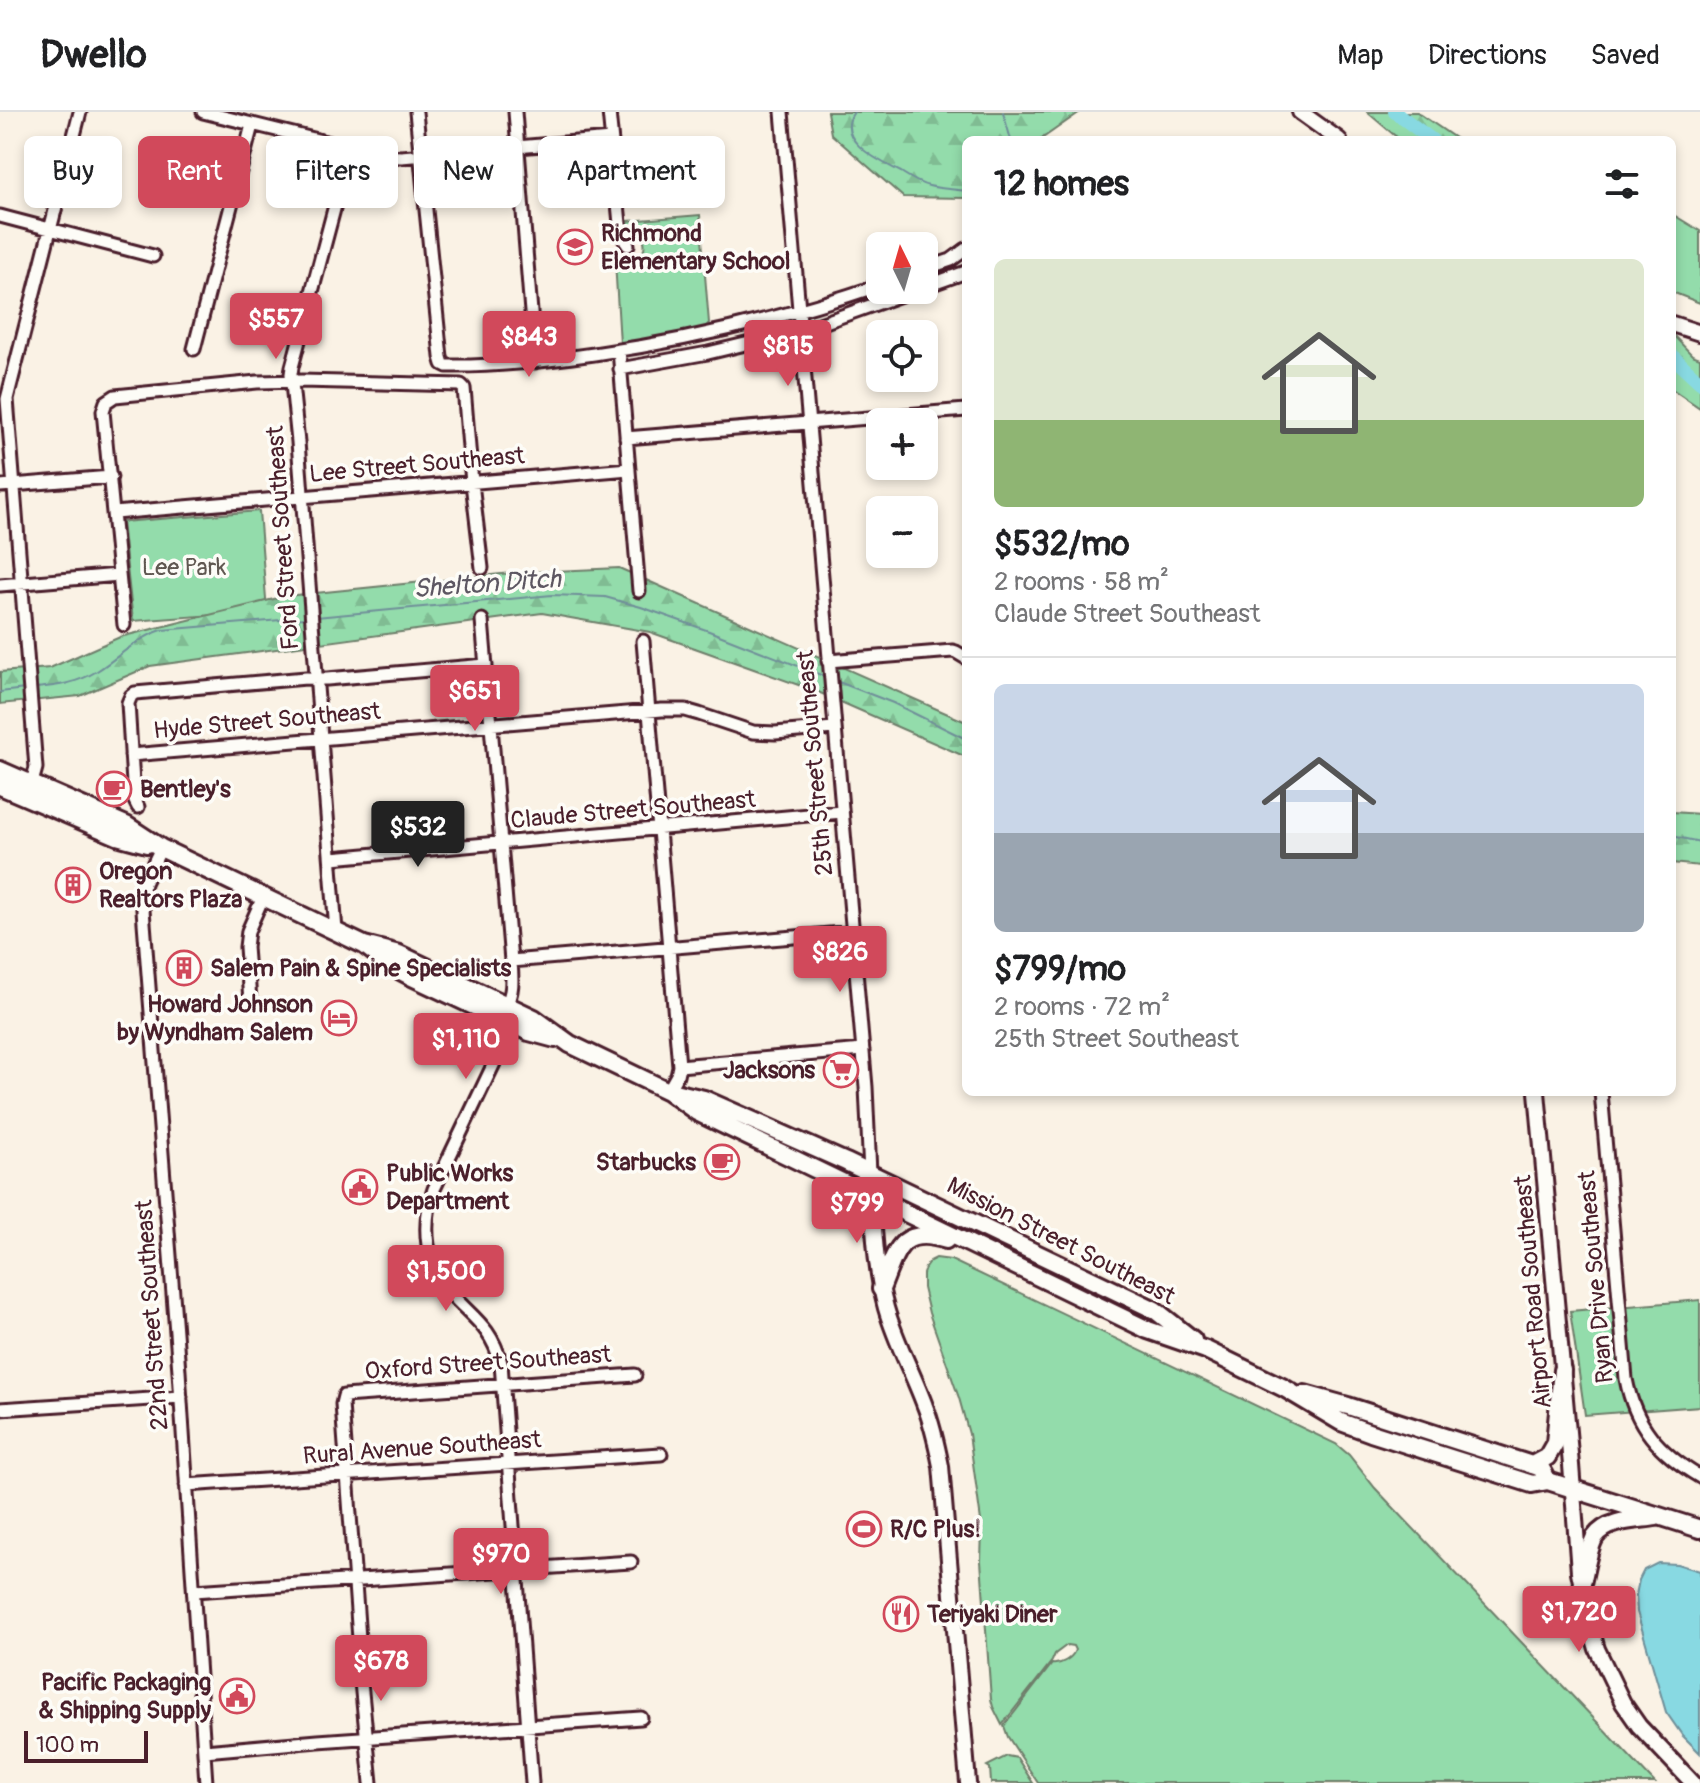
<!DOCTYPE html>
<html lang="en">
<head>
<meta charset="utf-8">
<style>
  body { margin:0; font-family:Pangolin,sans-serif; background:#f6f6f6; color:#202124; height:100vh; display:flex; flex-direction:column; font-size:30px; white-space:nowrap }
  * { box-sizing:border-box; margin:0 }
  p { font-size:26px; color:#757577 }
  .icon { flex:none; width:44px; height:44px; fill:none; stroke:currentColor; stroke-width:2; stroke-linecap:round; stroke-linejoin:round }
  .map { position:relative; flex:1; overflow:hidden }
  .drawer { position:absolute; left:962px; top:24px; width:714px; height:960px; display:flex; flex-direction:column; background:#fff; border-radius:12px; box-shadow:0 4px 12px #0003 }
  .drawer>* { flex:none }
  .guide { position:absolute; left:24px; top:24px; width:760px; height:72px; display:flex; gap:16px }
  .needle { width:52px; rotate:355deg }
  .buttons { position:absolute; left:866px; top:120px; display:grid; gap:16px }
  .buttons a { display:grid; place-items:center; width:72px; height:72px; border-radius:12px; background:#fff; box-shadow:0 4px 12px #0003; font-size:40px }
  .scale { position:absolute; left:24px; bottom:20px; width:124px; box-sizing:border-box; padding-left:8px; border:4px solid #4a1f2b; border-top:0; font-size:22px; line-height:28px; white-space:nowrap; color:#4a1f2b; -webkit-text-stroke:6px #fdfcf7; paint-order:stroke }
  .price { position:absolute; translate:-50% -68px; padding:0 18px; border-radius:8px; background:#d1495b; color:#fff; font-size:26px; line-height:52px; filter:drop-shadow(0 2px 4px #0008) }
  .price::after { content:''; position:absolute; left:50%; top:48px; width:24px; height:18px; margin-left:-12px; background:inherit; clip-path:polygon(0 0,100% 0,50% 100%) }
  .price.selected { background:#222; color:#fff }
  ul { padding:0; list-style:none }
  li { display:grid; align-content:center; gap:16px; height:424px; padding:0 32px }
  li+li { border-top:2px solid #e0e0e0 }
  li span { display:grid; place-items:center; height:248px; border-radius:12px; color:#555 }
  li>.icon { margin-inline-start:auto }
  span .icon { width:144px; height:144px; fill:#fffc; stroke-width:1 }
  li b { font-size:34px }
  h2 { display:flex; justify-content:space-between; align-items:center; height:96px; padding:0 32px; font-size:34px }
  .chip { padding:0 28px; border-radius:12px; background:#fff; box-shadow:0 4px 12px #0003; font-size:28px; line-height:72px }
  .chip.selected { background:#d1495b; color:#fff }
  header { display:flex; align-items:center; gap:48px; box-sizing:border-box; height:112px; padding:0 40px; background:#fff; border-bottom:2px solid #e0e0e0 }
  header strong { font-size:38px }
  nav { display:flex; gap:44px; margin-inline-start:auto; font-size:28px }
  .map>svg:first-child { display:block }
</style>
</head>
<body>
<header>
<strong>Dwello</strong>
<nav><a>Map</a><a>Directions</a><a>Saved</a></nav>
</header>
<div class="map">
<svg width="1700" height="1671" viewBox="0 0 1700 1671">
  <defs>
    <pattern id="forest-firs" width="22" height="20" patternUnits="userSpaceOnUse" patternTransform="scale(2)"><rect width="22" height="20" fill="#93dcab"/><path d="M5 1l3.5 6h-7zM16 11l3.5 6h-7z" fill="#80bc93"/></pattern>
  </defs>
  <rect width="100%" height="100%" fill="#faf2e5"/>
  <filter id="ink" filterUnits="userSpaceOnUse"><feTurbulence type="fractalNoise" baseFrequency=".0125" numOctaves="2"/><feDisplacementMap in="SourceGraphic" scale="16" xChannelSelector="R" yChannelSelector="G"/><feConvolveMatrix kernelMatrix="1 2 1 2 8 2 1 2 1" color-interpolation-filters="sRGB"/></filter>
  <g filter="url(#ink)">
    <path fill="#93dcab" stroke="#6e7e6b" stroke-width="2" d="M1672,102L1700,119V191L1672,180Z
      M700,103L709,211L704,217L700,219L620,232L615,149C621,149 630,149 636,147C645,143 647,130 641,123C638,118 634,118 629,117L628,109Z
      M259,399L267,499L133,509L122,410Z
      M936,1146L951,1148L1336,1332L1349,1343L1375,1376L1655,1671H1038L1008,1625L1004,1614L1052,1552C1060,1553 1072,1547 1075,1538L1073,1534L1067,1533L1055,1542L1052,1549L1002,1613L993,1595L991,1587L981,1449L982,1416L969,1322L959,1286L929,1201L923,1176V1162L925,1156L930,1149Z
      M1700,1188V1294L1585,1303L1570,1199Z
      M1007,1644L1017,1646L1033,1671H991L990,1656L987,1654Z"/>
    <path fill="url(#forest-firs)" stroke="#6e7e6b" stroke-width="2" d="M827,0H1080L1040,28H966V86L903,85L831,22Z
      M1367,0H1417L1458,28H1400Z
      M1672,222L1692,243L1700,246V296L1672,277Z
      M619,456L966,610V645L818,580L650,520L542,501L150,554L80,584L0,592V560L50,556L120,525L286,484L511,461Z
      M1672,700L1700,702V754L1672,751Z"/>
    <path fill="#88d9e2" stroke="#6f8f99" stroke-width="2" d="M1658,1451L1677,1452L1700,1459V1641L1682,1623L1666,1600L1637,1500L1636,1483L1639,1468L1644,1458Z"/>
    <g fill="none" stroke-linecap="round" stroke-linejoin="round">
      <path stroke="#6f8f99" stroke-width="2" d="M854,0C833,29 882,50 901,60C909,65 919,72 929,74C941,77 954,77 966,79
        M1003,0L1011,28
        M316,505L552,483L605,485L641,495L709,519L826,565
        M836,569L893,591L966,627
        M36,576C57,574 78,571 97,559C119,545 137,526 162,518L305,506
        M0,580L25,577
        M1672,724L1700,730"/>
      <path stroke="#88d9e2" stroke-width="14" d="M1395,0L1432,28
        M1672,244L1700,270"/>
      <g stroke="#4a1f2b" stroke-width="17">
        <path id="minor" d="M203,0L383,44L401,45L611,27
          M416,0L441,245L443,252L447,254C496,255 546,249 594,242C692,228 787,205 880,173
          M515,0L535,250
          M609,0L621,122L628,133
          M782,0L866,975L870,1061
          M0,104L153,144
          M924,157L951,148L966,137
          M924,175L966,160
          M194,237L252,13
          M619,238L639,479
          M620,257L708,241L800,219L915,178
          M626,326L966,298
          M0,374L111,365
          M114,401L629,357
          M0,473L119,463
          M482,508L511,849C512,865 514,879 506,893
          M124,513L103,299L106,290L115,284L257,270L302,269L461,273L464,276L472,371L482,456
          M643,529L679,954L677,963L668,979
          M828,549L953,539L956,540L966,546
          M131,643L662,598H685L699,602L753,620L775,621L834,616
          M30,678L36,656L7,287L80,0
          M138,695L134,687L128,591L131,584L135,581L306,566L327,567L486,553
          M161,736L144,771L142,785L179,1259L206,1671
          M332,746L842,700
          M336,819L298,330L291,262L292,255L350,37
          M511,849L853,820
          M250,888L246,835L248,819L263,785
          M517,914L503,941L497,945L434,1077C421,1113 425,1153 451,1182C474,1207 491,1215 501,1251L532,1671
          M497,945V935L509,911
          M679,954L863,938
          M1601,980L1626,1267C1635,1314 1659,1341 1700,1365
          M0,1297L181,1285
          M186,1373L661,1342
          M194,1479L631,1450
          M359,1527L342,1292L344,1284L635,1263
          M360,1560L371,1671
          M204,1639L318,1629L641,1606"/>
      </g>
      <g stroke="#4a1f2b" stroke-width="20">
        <path id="major" d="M1300,0L1339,28
          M1672,212L1700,221
          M1537,980L1571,1353L1579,1460L1590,1513L1597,1537L1623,1591L1639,1614L1693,1671
          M870,1061C874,1106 874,1153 886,1196C896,1231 913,1261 925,1294C933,1314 937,1334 941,1354L968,1671"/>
      </g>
      <g stroke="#4a1f2b" stroke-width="22">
        <path id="highway" d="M0,658L126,713L161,736L364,833L393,855L410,864L529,920L555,927
          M0,674L117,724L147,732
          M364,833L399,842L534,906L570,932L668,979L697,1000L1148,1218L1206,1238L1284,1276L1341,1310L1371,1321L1532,1372L1548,1369L1700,1417
          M674,980L704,987L846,1050L1155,1198L1193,1228
          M881,1177C896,1140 899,1113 946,1128
          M1305,1282L1348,1294L1532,1353L1541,1356L1548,1369
          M1532,1353L1547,1345L1555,1331L1562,1258
          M1581,1475C1585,1462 1588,1436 1595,1425C1607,1407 1638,1408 1656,1405"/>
      </g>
      <use href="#minor" stroke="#fdfcf7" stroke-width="11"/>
      <use href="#major" stroke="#fdfcf7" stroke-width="14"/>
      <use href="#highway" stroke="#fdfcf7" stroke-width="16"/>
    </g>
  </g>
  <defs>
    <g id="school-ring" transform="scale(1.8)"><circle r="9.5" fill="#fdfcf7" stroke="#d1495b" stroke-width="1.5"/><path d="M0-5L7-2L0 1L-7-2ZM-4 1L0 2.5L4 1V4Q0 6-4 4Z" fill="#d1495b"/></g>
    <g id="cafe-ring" transform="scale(1.8)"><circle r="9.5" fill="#fdfcf7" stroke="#d1495b" stroke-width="1.5"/><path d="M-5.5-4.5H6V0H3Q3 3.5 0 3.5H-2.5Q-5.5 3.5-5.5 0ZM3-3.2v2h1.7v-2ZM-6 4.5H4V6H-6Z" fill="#d1495b"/></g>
    <g id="building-ring" transform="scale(1.8)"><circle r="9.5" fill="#fdfcf7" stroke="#d1495b" stroke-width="1.5"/><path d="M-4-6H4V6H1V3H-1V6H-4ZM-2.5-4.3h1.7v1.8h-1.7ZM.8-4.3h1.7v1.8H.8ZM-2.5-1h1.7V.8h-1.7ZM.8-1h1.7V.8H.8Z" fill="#d1495b"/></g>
    <g id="hotel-ring" transform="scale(1.8)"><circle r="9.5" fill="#fdfcf7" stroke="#d1495b" stroke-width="1.5"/><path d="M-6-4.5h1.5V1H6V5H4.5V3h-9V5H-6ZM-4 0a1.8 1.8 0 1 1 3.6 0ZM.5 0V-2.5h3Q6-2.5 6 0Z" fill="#d1495b"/></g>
    <g id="supermarket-ring" transform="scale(1.8)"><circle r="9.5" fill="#fdfcf7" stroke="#d1495b" stroke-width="1.5"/><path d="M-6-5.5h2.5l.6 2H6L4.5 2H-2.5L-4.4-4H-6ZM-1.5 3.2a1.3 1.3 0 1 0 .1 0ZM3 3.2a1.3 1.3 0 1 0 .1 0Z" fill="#d1495b"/></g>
    <g id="civic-ring" transform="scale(1.8)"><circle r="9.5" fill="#fdfcf7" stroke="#d1495b" stroke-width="1.5"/><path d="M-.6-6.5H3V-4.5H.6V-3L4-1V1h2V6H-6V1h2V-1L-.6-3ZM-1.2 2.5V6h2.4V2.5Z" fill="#d1495b"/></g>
    <g id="stadium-ring" transform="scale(1.8)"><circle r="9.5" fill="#fdfcf7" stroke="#d1495b" stroke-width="1.5"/><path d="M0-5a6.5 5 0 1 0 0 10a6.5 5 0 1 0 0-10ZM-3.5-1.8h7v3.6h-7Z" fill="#d1495b"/></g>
    <g id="restaurant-ring" transform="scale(1.8)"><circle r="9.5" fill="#fdfcf7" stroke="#d1495b" stroke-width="1.5"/><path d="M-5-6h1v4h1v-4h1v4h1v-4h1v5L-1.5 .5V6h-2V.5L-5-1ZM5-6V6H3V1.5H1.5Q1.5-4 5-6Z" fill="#d1495b"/></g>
  </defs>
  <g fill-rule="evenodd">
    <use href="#school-ring" x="575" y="135"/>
    <use href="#cafe-ring" x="114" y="677"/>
    <use href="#building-ring" x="73" y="773"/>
    <use href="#building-ring" x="184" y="856"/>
    <use href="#hotel-ring" x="339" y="906"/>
    <use href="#supermarket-ring" x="841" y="958"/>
    <use href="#cafe-ring" x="722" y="1050"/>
    <use href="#civic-ring" x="360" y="1075"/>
    <use href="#stadium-ring" x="864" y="1417"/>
    <use href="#restaurant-ring" x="901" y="1502"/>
    <use href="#civic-ring" x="237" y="1584"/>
  </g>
  <g text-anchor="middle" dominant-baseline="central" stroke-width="7" stroke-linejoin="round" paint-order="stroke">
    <g font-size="24" font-weight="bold" fill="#4a1f2b" stroke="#fdfcf7" text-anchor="start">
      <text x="601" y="121">Richmond<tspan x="601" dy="28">Elementary School</tspan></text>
      <text x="140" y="677">Bentley's</text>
      <text x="99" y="759">Oregon<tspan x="99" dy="28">Realtors Plaza</tspan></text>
      <text x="210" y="856">Salem Pain &amp; Spine Specialists</text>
      <text x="313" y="892" text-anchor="end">Howard Johnson<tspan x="313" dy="28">by Wyndham Salem</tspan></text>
      <text x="815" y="958" text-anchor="end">Jacksons</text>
      <text x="696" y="1050" text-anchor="end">Starbucks</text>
      <text x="386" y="1061">Public Works<tspan x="386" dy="28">Department</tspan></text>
      <text x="890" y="1417">R/C Plus!</text>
      <text x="927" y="1502">Teriyaki Diner</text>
      <text x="211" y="1570" text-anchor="end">Pacific Packaging<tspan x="211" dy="28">&amp; Shipping Supply</tspan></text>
    </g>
    <g font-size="24" fill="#4a1f2b" stroke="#fdfcf7">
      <text transform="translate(417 353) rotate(-5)">Lee Street Southeast</text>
      <text transform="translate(283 426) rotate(-94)">Ford Street Southeast</text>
      <text transform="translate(267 609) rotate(-5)">Hyde Street Southeast</text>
      <text transform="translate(815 651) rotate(-95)">25th Street Southeast</text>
      <text transform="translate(633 698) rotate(-5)">Claude Street Southeast</text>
      <text transform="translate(1061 1129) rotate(27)">Mission Street Southeast</text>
      <text transform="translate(1596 1165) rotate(-95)">Ryan Drive Southeast</text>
      <text transform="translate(1533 1180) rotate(-95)">Airport Road Southeast</text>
      <text transform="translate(152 1203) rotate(-94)">22nd Street Southeast</text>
      <text transform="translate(488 1251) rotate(-4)">Oxford Street Southeast</text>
      <text transform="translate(422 1336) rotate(-4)">Rural Avenue Southeast</text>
    </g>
    <g font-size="24" fill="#605851" stroke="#fdfcf7">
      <text x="184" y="455">Lee Park</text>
    </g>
    <g font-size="26" font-style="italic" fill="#5d5762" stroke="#fdfcf7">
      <text transform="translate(487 472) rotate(-4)">Shelton Ditch</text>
    </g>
  </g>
</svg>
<div class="buttons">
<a><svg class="needle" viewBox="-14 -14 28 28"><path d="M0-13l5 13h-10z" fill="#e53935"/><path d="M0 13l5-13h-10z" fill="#757577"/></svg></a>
<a><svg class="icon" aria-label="locate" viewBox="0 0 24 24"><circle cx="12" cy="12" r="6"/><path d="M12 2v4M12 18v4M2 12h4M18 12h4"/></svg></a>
<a>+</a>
<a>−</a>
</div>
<div class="scale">100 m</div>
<b class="price" style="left:276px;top:249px">$557</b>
<b class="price" style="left:529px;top:267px">$843</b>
<b class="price" style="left:788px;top:276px">$815</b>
<b class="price" style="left:475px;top:621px">$651</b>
<b class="price selected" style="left:418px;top:757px">$532</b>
<b class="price" style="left:840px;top:882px">$826</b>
<b class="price" style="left:466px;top:969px">$1,110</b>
<b class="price" style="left:857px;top:1133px">$799</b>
<b class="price" style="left:446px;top:1201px">$1,500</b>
<b class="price" style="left:501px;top:1484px">$970</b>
<b class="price" style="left:1579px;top:1542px">$1,720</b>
<b class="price" style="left:381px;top:1591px">$678</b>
<div class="guide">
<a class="chip">Buy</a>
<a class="chip selected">Rent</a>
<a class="chip">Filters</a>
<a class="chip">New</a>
<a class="chip">Apartment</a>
</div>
<section class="drawer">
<h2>12 homes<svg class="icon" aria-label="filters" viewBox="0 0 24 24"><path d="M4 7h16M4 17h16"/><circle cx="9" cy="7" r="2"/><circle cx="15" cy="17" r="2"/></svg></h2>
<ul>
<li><span style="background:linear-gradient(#dfe7d0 65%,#8fb573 0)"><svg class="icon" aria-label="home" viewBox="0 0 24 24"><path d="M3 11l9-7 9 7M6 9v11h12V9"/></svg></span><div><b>$532/mo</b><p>2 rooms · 58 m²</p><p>Claude Street Southeast</p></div></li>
<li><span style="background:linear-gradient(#c9d6e8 60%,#9aa5b1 0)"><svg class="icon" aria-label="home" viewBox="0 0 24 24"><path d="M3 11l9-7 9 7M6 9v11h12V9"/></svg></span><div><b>$799/mo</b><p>2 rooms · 72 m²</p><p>25th Street Southeast</p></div></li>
</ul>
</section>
</div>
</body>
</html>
